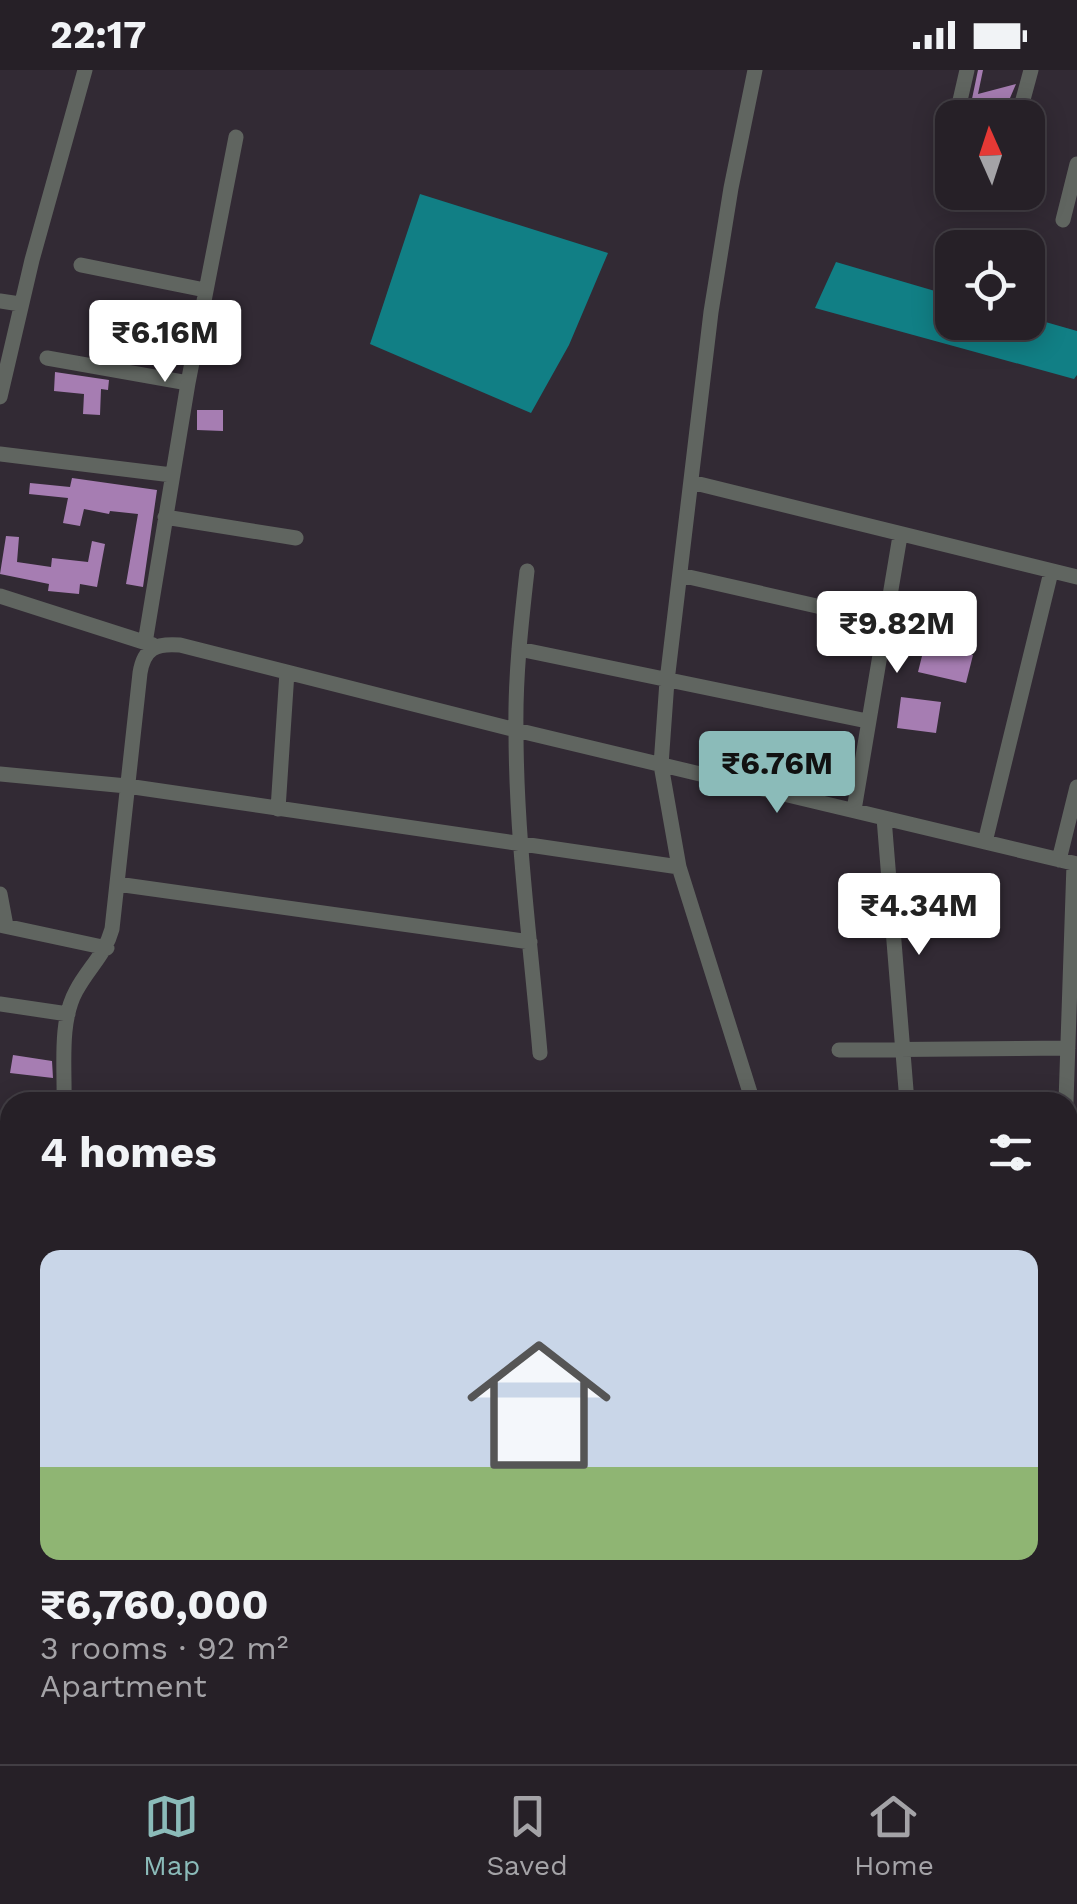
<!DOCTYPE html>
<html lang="en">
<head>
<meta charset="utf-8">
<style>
  body { margin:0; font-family:"Work Sans",sans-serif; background:#322d33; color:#f1f3f6; height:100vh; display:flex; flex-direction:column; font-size:38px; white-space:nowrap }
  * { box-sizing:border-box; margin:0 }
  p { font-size:32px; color:#a4a3a7 }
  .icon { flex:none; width:55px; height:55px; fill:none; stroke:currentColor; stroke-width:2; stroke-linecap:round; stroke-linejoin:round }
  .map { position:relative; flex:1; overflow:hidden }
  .sheet { position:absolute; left:0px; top:1022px; width:1078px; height:672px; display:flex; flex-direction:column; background:#262027; border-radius:30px 30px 0 0; box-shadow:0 5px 25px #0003,0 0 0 2px #423e44 }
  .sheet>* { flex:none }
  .needle { width:65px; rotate:357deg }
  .controls { position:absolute; left:935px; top:30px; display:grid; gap:20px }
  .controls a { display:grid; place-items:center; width:110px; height:110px; border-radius:20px; background:#262027; box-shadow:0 5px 25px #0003,0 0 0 2px #423e44; font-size:50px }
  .price { position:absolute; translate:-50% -85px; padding:0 22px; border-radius:10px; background:#fff; color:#222; font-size:32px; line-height:65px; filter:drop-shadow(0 2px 5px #0008) }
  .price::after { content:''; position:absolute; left:50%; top:60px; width:30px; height:22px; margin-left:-15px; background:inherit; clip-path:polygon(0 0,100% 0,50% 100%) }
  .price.on { background:#8bbbb9; color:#111 }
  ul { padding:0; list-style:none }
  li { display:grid; align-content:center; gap:20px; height:530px; padding:0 40px }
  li+li { border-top:2px solid #423e44 }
  li span { display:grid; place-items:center; height:310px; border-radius:20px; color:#555 }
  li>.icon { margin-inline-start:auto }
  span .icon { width:180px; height:180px; fill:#fffc; stroke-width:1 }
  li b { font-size:42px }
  h2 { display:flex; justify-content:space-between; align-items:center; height:120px; padding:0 40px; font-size:42px }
  .status { display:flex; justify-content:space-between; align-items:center; height:70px; padding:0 50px; background:#262027; direction:ltr }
  .status svg { height:28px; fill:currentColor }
  .menu { display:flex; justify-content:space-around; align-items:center; height:140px; border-top:2px solid #423e44; background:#262027; font-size:28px; color:#a4a3a7 }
  .menu a { display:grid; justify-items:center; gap:5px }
  .menu .on { color:#8bbbb9 }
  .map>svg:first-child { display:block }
</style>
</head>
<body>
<div class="status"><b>22:17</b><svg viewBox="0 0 49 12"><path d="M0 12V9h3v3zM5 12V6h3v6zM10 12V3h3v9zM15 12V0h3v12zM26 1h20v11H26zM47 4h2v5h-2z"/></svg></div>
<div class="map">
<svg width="1077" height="1694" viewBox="0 0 1077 1694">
  <rect width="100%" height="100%" fill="#322a34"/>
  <path fill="#117f85" d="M420,124L608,183L569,275L531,343L370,274Z
    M836,192L952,226V252H1028V247L1077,261V305L1074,309L815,238Z"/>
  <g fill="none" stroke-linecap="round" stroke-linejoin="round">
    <path stroke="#117f85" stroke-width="25" d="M1068,1391L1077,1389
      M97,1694L105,1685"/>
  </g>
  <path fill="#a67db2" d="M978,0H983L978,24L1016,14L1007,35H983L981,48H968Z
    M55,302L109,310L108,320L101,319L100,345L83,344L84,324L54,321Z
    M197,340H223V361L197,360Z
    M72,408L157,420L143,517L126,514L138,444L110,441L109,444L84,439L80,456L63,453L68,428L29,424L30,413L70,417Z
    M6,466L19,467L17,492L51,497L52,488L88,492L92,471L105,474L97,517L80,514L79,524L48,521L49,514L0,504Z
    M925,574L973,585L966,613L918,602Z
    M901,627L941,632L936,663L897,658Z
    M13,985L52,991L53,1008L10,1003Z"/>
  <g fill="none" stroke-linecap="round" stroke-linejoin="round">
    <path stroke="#6b646c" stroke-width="2.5" stroke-dasharray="5 5" stroke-linecap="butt" d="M157,1694L167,1685"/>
    <path stroke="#606560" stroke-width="15" d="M956,48L967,0
      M1018,48L1031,0
      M941,113L952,64
      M1063,150L1077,94
      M81,195L205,220
      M0,231L20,234
      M47,288L188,313
      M0,327L32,190L85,0
      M0,384L172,405
      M691,412L1077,507
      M165,447L296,468
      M527,501C521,554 515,608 516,661C516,769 531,876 540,983
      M680,505L883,551
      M0,526L153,575
      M145,573L188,313L236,67
      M519,579L867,651
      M0,704L127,716L679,797
      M278,739L287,602
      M854,740L900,466
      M884,748L907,1032
      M985,772L1051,502
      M1059,790L1077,717
      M117,814L530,872
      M0,824L6,856
      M0,855L107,878
      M0,934L68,944
      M839,980L1068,978
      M64,1032C65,998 59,952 76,921C88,898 105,885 112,859L140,603C144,578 156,573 180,575L516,660L1077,794
      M753,1032L679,797L661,695L667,611L711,242L731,118L755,0
      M1066,1032L1074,794
      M0,1057L10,1059
      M0,1168L10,1169
      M0,1240L10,1241
      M0,1415L10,1417
      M0,1540L10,1495
      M1068,1684H1077
      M1032,1685L1036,1694"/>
  </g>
</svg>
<div class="controls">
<a><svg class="needle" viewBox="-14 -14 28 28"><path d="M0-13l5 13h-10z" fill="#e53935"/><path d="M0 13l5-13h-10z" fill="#a4a3a7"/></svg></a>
<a><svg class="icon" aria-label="locate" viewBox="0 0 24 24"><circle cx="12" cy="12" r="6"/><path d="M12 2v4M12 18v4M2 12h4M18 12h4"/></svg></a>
</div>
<b class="price" style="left:165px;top:315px">₹6.16M</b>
<b class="price" style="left:897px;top:606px">₹9.82M</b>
<b class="price on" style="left:777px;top:746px">₹6.76M</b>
<b class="price" style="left:919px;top:888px">₹4.34M</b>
<section class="sheet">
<h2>4 homes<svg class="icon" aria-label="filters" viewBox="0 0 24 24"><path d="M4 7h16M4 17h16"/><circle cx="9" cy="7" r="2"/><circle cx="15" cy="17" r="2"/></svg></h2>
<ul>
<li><span style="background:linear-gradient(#c9d6e8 70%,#8fb573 0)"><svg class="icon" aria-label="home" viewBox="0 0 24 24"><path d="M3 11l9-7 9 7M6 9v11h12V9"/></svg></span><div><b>₹6,760,000</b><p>3 rooms · 92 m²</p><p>Apartment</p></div></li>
</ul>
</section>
</div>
<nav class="menu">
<a class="on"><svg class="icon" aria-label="map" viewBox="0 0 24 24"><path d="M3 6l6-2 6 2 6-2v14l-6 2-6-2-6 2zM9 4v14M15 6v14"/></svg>Map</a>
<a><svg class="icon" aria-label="saved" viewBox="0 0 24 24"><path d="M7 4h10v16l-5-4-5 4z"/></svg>Saved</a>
<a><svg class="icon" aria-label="home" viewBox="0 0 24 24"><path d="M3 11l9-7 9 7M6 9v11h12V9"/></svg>Home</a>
</nav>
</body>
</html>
